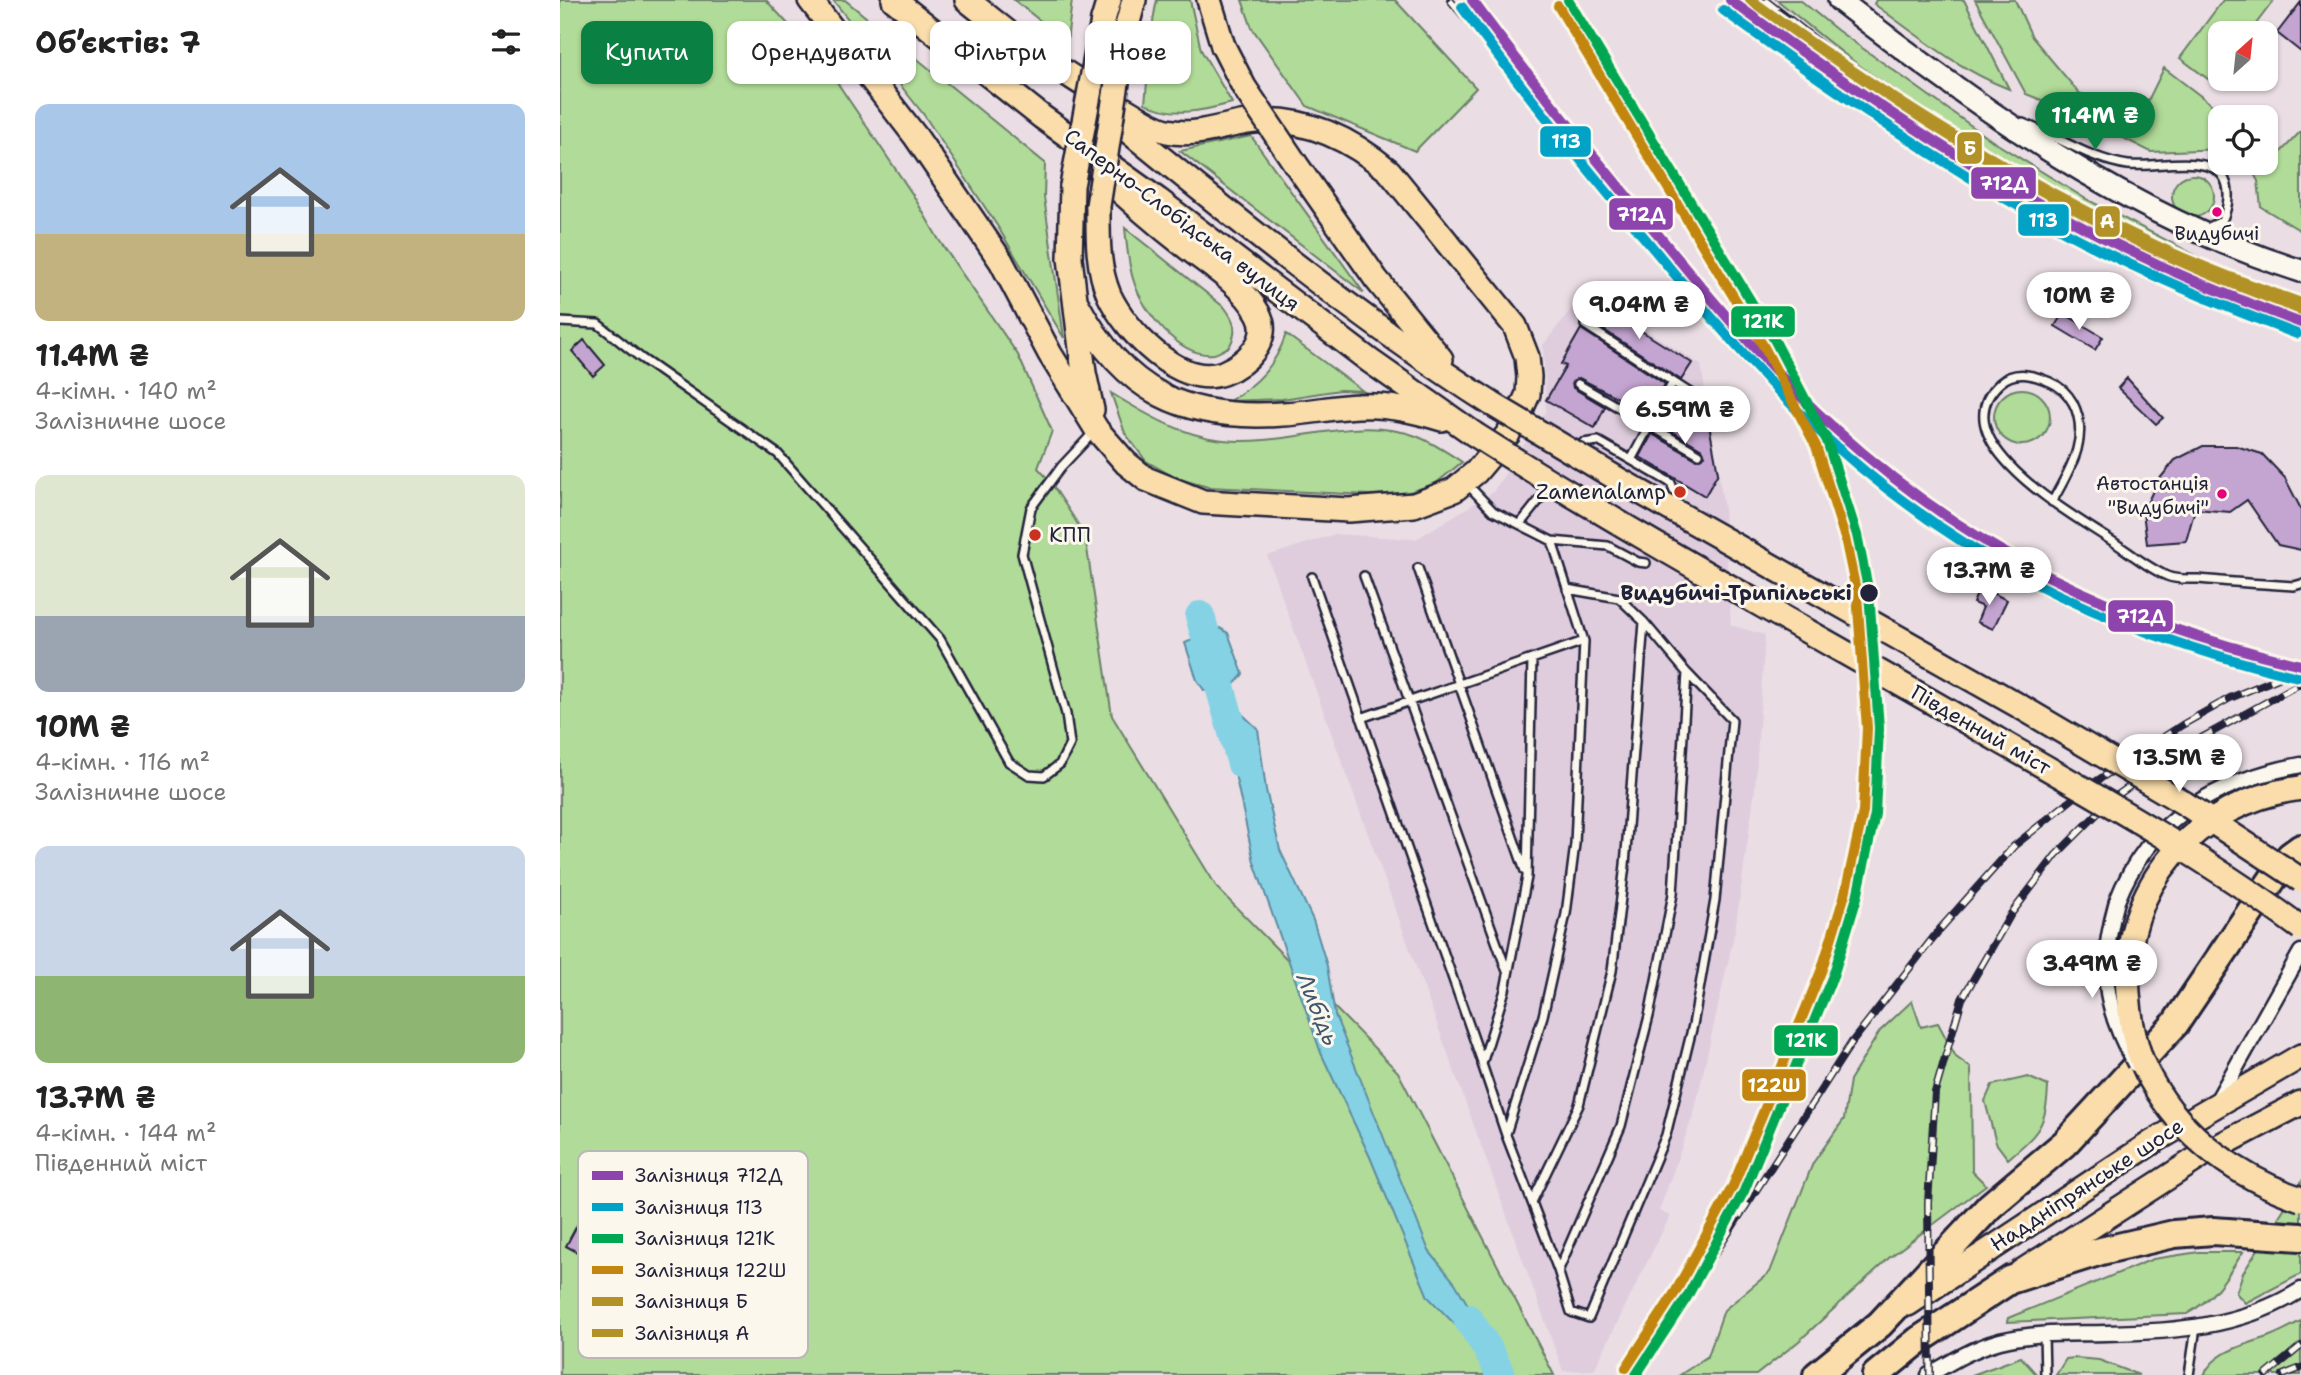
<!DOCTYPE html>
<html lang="uk">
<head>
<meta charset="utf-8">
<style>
  body { margin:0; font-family:"Shantell Sans",sans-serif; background:#f2f2f2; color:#222; height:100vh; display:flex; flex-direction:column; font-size:26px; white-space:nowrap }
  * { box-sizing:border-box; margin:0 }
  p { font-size:23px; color:#767676 }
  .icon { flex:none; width:38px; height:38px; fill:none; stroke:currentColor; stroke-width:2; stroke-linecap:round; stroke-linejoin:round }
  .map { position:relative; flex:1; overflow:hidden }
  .sheet { display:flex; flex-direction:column; background:#fff; width:560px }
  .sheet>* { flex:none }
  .top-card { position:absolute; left:21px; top:21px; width:665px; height:63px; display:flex; gap:14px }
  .needle { width:46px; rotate:27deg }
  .fabs { position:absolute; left:1648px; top:21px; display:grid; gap:14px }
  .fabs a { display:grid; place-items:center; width:70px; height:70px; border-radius:14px; background:#fff; box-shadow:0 2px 5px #0004; font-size:35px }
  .price { position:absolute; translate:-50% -60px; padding:0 16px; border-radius:24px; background:#fff; color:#222; font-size:23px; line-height:46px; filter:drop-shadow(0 2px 4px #0008) }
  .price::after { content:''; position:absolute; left:50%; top:42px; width:21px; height:16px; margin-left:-10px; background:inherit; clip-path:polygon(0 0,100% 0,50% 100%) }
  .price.on { background:#0b8043; color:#fff }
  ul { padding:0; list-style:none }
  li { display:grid; align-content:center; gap:14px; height:371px; padding:0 35px }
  li span { display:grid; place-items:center; height:217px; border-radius:14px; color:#555 }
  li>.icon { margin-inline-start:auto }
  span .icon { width:126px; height:126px; fill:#fffc; stroke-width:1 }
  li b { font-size:30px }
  h2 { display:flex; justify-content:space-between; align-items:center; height:84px; padding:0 35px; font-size:30px }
  .pill { padding:0 24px; border-radius:14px; background:#fff; box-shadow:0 2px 5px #0004; font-size:24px; line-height:63px }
  .pill.on { background:#0b8043; color:#fff }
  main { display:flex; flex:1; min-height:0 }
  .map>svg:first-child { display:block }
</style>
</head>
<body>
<main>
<section class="sheet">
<h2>Об’єктів: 7<svg class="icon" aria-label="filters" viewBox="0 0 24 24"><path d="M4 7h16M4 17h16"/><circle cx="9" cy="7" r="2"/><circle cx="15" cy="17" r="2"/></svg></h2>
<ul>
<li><span style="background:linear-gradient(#a9c7e8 60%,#c2b280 0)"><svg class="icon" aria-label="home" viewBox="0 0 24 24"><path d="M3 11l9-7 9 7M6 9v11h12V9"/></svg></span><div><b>11.4M ₴</b><p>4-кімн. · 140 m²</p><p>Залізничне шосе</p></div></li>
<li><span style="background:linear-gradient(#dfe7d0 65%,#9aa5b1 0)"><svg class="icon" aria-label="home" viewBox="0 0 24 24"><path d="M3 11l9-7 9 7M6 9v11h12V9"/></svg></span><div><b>10M ₴</b><p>4-кімн. · 116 m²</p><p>Залізничне шосе</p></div></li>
<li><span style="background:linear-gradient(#c9d6e8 60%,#8fb573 0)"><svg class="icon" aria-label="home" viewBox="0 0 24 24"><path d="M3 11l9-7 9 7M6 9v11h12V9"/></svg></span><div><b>13.7M ₴</b><p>4-кімн. · 144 m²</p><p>Південний міст</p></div></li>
</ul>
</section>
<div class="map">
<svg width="1741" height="1375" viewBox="0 0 1741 1375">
  <rect width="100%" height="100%" fill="#eadee4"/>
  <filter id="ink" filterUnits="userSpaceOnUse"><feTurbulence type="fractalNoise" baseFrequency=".0143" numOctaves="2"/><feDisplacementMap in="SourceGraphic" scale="14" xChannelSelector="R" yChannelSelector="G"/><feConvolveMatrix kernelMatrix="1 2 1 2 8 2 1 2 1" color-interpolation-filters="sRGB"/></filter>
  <g filter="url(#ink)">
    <path fill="#dfcdde" d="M1025,291L1141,365L1164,508L1171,625L1205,635L1195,789L1175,931L1134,1113L1099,1211L1110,1216L1034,1370L1003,1371L707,556L775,534L856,539L933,492L986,411L983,345Z"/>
    <path fill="#b1db98" stroke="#6a7e6a" stroke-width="2" d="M0,0H206L264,63L353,195L379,240L458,355L492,431L478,468L490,481L525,535L552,716L658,889L838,1072L994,1375H0Z
      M273,0H285L485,163L484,197L504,338L438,227L364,115Z
      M454,0H512L507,42Z
      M597,0H630L641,50L672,103C643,111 612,118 585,103C589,68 589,34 597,0Z
      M682,0H835L916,88L855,151L747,106L692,28Z
      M1217,0H1240L1277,30L1434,142L1526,199L1678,277C1551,225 1431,156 1317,78C1282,55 1250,26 1217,0Z
      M1316,0H1404L1449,89C1399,70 1357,35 1314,4Z
      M1415,0H1455L1472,37L1519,93L1579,119L1604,68L1668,117H1661V149L1591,152L1514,113L1466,94Z
      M1663,0H1714L1689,33H1661V71L1652,82L1620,58Z
      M1741,131V231L1701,207L1698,181L1688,163H1706V147L1717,156Z
      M691,136L804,293L620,151Z
      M1612 196a21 21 0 1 1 42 0a21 21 0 1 1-42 0Z
      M565,228L665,308C675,321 678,332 669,347C664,349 658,353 654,354C619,358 583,311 574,282C568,265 567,246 565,228Z
      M726,334L803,391L780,390L722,399L669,401C698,384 715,366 726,334Z
      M1434 417a28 28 0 1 1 56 0a28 28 0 1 1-56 0Z
      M551,393C585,414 622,436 663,440C727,447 794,414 856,436C872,442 887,452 902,462L875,484L843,494L809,495L648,487L616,478L586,461L565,433Z
      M1352,1001L1361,1027L1378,1023L1396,1057L1411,1068L1412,1171L1426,1185L1330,1257L1239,1341L1196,1375H1120L1148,1356L1164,1310L1210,1272L1253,1163L1284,1119L1290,1080L1320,1031Z
      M1468,1077L1488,1086C1487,1126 1478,1133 1448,1159L1436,1143L1425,1101L1432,1085Z
      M1741,1182V1274L1685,1303L1676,1293L1683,1273Z
      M1639,1252H1683C1667,1277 1654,1299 1627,1314L1447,1322L1448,1318L1593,1259Z
      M1741,1321V1375H1644C1655,1350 1687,1345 1710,1336C1721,1332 1731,1326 1741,1321Z
      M1461,1357L1477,1375H1412Z
      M1515,1358L1539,1360L1579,1375H1496L1506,1359Z"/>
    <path fill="#86d2e5" stroke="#5e8ca1" stroke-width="2" d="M660,628L668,633L683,674C673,688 661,694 644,690L637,680L625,643Z
      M681,713L698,729L706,790L720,850L753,920L767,966L775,1015L831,1156L869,1251L895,1283L934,1349L922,1352L868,1297L810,1157L761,1053L694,862L666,732Z"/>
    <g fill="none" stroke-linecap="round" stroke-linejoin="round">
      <path stroke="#86d2e5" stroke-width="30" d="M640,616L682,764
        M908,1319L926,1346L941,1375"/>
    </g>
    <path fill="#c4a5d1" stroke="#22223b" stroke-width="2" d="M1741,2V52L1717,33Z
      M1034,301L1132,363L1121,380L1027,319L1029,316L1026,314Z
      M1503,313L1543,337L1535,350L1495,326Z
      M1021,329L1105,384L1089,414L1019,378L1012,382L1013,388L1045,407L1035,428L986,400L1006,366L1001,364Z
      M24,340L45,365L33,376L12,351Z
      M1567,378L1603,418L1596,424L1558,388Z
      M1114,393L1147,414L1158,473L1145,496L1080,457L1092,434L1136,459L1145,456L1142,449L1098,423Z
      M1643,446H1676L1702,454L1725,478L1741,509V550L1718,545L1687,500L1670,512L1635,509L1626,541L1587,544L1583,512L1597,482L1615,460Z
      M1420,587L1447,600L1433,629L1417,622L1423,607L1413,603Z
      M42,1178L77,1197L41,1265L6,1246Z"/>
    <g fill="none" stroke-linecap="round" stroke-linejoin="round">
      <g stroke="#22223b" stroke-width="12">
        <path id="lane" d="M1463,123C1497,136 1531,160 1568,165C1592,168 1646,154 1662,175C1672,188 1668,208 1662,221L1645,229
          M0,322L38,324L81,358L218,454L380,639L449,762L469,775L484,776L500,764L510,744L506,714L462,554L471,508L501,467L533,433
          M1025,325L1141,400
          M1018,384L1139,454
          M1023,443L1038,441L1111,483L1117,500
          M1071,460L1113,382
          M908,485L933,511L992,541L1048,546L1078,562L1086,563
          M1492,502C1509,471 1531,438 1513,403C1508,394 1500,386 1490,382C1474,375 1455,369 1440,383C1378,439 1511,514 1549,539C1567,550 1587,568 1607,576C1615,580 1629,579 1638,579C1670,582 1702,584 1734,586L1741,584
          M960,524L980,499
          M858,568L965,871
          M804,576L948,974
          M752,577L922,1062
          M972,659L967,877L945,990L922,1064L946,1135L998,1270L1011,1312L1029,1318L1106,1135L1133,1025L1155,900L1172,720L1127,673
          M801,718L1024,641
          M946,1134L983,1016L1006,914L1015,844L1024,641L992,541
          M973,1200L1019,1105L1052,971L1065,865L1084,622L1059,598L1007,589
          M999,1269L1061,1126L1089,1016L1113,894L1127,673L1084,622
          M1484,1334L1485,1375
          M1629,1375L1636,1327"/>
      </g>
      <g stroke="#22223b" stroke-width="19">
        <path id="street" d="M1557,901C1589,818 1657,781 1741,765
          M1656,1103L1741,952
          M1369,1375C1392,1361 1414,1348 1440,1341C1475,1332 1511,1334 1546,1333C1614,1332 1682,1327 1741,1290"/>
      </g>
      <g stroke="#22223b" stroke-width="26">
        <path id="secondary" d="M1279,0C1419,109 1570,217 1741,271"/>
      </g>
      <g stroke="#22223b" stroke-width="28">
        <path id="primary" d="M250,0L356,137L441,261L490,354L537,430L566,463L586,479L643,502L789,510L854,505L894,490L916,472L948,434L960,412L968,394L969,377L967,357L955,326L829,171C788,137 741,114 687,122C660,126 635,137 607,131C594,128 581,119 569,112C533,92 499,68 464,46
          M334,0L482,117L598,200L810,361L914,434
          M407,0L476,55
          M649,0L663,46
          M543,20L549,0
          M564,37L574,0
          M540,108C666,211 794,316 932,404
          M735,163L816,279L881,359
          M512,186L510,258L524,373L532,410
          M538,206C538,236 537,267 549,295C565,330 620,389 663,373C686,364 713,339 698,313C682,284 649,265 624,245C594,222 567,198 540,172
          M517,304C564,392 624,421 723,414C748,413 773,407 798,406C827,404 855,411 882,419
          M1461,1272L1644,1154L1741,1103
          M1348,1304L1591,1143L1741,1056"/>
      </g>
      <g stroke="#22223b" stroke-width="32">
        <path id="highway" d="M1257,1375L1320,1324L1430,1206L1505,1143L1615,1024L1716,874L1730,856L1741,848
          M1316,1375L1359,1340L1450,1280L1541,1251L1614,1234L1653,1231L1741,1237"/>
      </g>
      <use href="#lane" stroke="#fbf7ec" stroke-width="7"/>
      <use href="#street" stroke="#fbf7ec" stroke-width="14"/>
      <use href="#secondary" stroke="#fbf7ec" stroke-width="21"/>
      <use href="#primary" stroke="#faddab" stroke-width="23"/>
      <use href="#highway" stroke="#faddab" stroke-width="26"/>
      <g stroke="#22223b" stroke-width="8">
        <path id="rail" d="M890,0C951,73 1011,147 1072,220C1185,358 1295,483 1453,571C1543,622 1640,654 1741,677
          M1205,0L1318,89
          M1127,1297L1292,1042L1380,929L1454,846L1526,788L1622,725L1670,698L1728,674
          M1370,1375L1368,1203L1375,1092L1402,999L1451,914L1496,855L1552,799L1625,747L1741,683
          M1706,1375L1741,1346
          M1723,1375L1741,1368"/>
      </g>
      <use href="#rail" stroke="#fbf7ec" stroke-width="5" stroke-dasharray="16" stroke-linecap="butt"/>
      <g stroke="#22223b" stroke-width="19" stroke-linecap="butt">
        <path id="street-bridge" d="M1557,901C1539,964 1542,1005 1575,1064"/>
      </g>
      <g stroke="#22223b" stroke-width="28" stroke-linecap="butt">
        <path id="primary-bridge" d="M663,46L684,87L735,163
          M512,186L543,20
          M538,206L564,37
          M932,404L1061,481L1461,707L1624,803L1741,880
          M914,434C1085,543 1264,639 1440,741C1543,800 1646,858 1741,928
          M1741,788C1635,802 1561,886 1568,993C1570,1022 1576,1054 1591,1080C1623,1138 1679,1178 1741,1199"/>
      </g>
      <use href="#street-bridge" stroke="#fbf7ec" stroke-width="14"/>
      <use href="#primary-bridge" stroke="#faddab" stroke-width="23"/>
      <g stroke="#fbf7ec" stroke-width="16">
        <path id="rail-1" d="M912,0C966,74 1024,144 1082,215C1142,288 1202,363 1273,427C1413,554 1558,622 1741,665
          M1170,0C1303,97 1439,190 1589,260C1638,284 1690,304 1741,323"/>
      </g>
      <g stroke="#fbf7ec" stroke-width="16">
        <path id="rail-2" d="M902,7C956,82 1015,153 1073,224C1126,288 1179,352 1238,411C1383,553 1542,631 1738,677
          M1163,10C1274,91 1387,169 1509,234C1583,273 1659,305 1737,334"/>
      </g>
      <g stroke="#fbf7ec" stroke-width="16">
        <path id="rail-3" d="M1008,0L1215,341L1267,441L1297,535L1309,593L1319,728L1315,814L1297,897L1274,973L1184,1191L1127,1297L1076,1375"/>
      </g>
      <g stroke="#fbf7ec" stroke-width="16">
        <path id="rail-4" d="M998,6L1204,347L1256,446L1285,538L1297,595L1307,728L1303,812L1285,894L1262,969L1173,1186L1116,1291L1066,1368"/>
      </g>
      <g stroke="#fbf7ec" stroke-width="16">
        <path id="rail-5" d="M1191,0C1319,93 1450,181 1593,249C1641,272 1691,291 1741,310"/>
      </g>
      <g stroke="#fbf7ec" stroke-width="16">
        <path id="rail-6" d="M1190,0C1319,91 1450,177 1593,244C1641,267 1691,285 1741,303"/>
      </g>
      <use href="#rail-1" stroke="#8e44ad" stroke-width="10"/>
      <use href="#rail-2" stroke="#02a2c7" stroke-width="10"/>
      <use href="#rail-3" stroke="#00a651" stroke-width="10"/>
      <use href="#rail-4" stroke="#c2850f" stroke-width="10"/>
      <use href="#rail-5" stroke="#b29228" stroke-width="10"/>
      <use href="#rail-6" stroke="#b29228" stroke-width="10"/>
    </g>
  </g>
  <g fill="#e5007d" stroke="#fbf7ec" stroke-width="2.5">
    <circle cx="1657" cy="212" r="6"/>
    <circle cx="1662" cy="494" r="6"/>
  </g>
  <g fill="#c8321e" stroke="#fbf7ec" stroke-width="2.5">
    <circle cx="1120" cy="492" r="7"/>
    <circle cx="475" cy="535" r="7"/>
  </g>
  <circle fill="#22223b" stroke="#fbf7ec" stroke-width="2.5" cx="1309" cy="593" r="10"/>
  <g text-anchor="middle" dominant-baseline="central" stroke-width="6" stroke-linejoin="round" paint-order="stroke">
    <g font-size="19" fill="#22223b" stroke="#fbf7ec">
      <text x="1657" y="233">Видубичі</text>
      <text x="1649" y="483" text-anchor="end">Автостанція<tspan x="1649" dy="24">"Видубичі"</tspan></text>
    </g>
    <g font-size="21" fill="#22223b" stroke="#fbf7ec">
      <text transform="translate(622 220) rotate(37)">Саперно-Слобідська вулиця</text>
      <text transform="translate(1421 730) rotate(30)">Південний міст</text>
      <text transform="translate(1527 1185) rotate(-33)">Наддніпрянське шосе</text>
    </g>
    <g font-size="21" fill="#22223b" stroke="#fbf7ec" text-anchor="end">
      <text x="1106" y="492">Zamenalamp</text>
      <text x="489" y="535" text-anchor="start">КПП</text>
    </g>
    <g font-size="21" font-weight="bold" fill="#22223b" stroke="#fbf7ec" text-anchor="end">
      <text x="1292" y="593">Видубичі-Трипільські</text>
    </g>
    <g font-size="23" font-style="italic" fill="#40576e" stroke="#fbf7ec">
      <text transform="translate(758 1009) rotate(68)">Либідь</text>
    </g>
  </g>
  <rect x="18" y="1151" width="230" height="207" rx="10" fill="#fbf7ec" stroke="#bab7b7" stroke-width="2"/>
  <rect x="32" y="1171" width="31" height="9" fill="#8e44ad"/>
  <rect x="32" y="1203" width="31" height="8" fill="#02a2c7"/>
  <rect x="32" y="1234" width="31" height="9" fill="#00a651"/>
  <rect x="32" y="1266" width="31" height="8" fill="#c2850f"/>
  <rect x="32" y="1297" width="31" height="9" fill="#b29228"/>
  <rect x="32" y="1329" width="31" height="8" fill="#b29228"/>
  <g font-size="19" fill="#22223b">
    <text x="75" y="1182">Залізниця 712Д</text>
    <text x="75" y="1214">Залізниця 113</text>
    <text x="75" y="1245">Залізниця 121К</text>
    <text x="75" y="1277">Залізниця 122Ш</text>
    <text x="75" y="1308">Залізниця Б</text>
    <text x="75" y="1340">Залізниця A</text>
  </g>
  <g stroke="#fbf7ec" stroke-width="2.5">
    <rect x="979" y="125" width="53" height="33" rx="7" fill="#02a2c7"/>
    <rect x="1396" y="131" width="27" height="34" rx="7" fill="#b29228"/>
    <rect x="1410" y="166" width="67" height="34" rx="7" fill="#8e44ad"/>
    <rect x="1048" y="197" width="66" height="34" rx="7" fill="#8e44ad"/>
    <rect x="1457" y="203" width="53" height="34" rx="7" fill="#02a2c7"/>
    <rect x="1534" y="205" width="27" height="33" rx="7" fill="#b29228"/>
    <rect x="1170" y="305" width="66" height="33" rx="7" fill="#00a651"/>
    <rect x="1547" y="599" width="67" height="34" rx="7" fill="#8e44ad"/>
    <rect x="1213" y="1024" width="66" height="33" rx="7" fill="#00a651"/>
    <rect x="1181" y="1068" width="66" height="34" rx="7" fill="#c2850f"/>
  </g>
  <g font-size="19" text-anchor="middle" font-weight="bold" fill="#fff">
    <text x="1006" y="148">113</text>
    <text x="1410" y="155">Б</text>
    <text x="1444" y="190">712Д</text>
    <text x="1081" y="221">712Д</text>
    <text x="1483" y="227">113</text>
    <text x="1547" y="228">A</text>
    <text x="1203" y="328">121К</text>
    <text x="1581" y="623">712Д</text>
    <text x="1246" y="1047">121К</text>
    <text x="1214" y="1092">122Ш</text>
  </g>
</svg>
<div class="fabs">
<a><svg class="needle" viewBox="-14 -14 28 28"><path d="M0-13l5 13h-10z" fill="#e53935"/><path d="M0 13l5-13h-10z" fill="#767676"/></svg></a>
<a><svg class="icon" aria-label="locate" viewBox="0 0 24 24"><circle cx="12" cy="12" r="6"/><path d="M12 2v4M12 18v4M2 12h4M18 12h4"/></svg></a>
</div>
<b class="price on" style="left:1535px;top:152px">11.4M ₴</b>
<b class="price" style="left:1519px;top:332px">10M ₴</b>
<b class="price" style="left:1079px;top:341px">9.04M ₴</b>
<b class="price" style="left:1125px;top:446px">6.59M ₴</b>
<b class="price" style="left:1429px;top:607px">13.7M ₴</b>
<b class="price" style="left:1619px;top:794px">13.5M ₴</b>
<b class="price" style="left:1532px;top:1000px">3.49M ₴</b>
<div class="top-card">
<a class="pill on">Купити</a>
<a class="pill">Орендувати</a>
<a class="pill">Фільтри</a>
<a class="pill">Нове</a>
</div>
</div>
</main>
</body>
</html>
